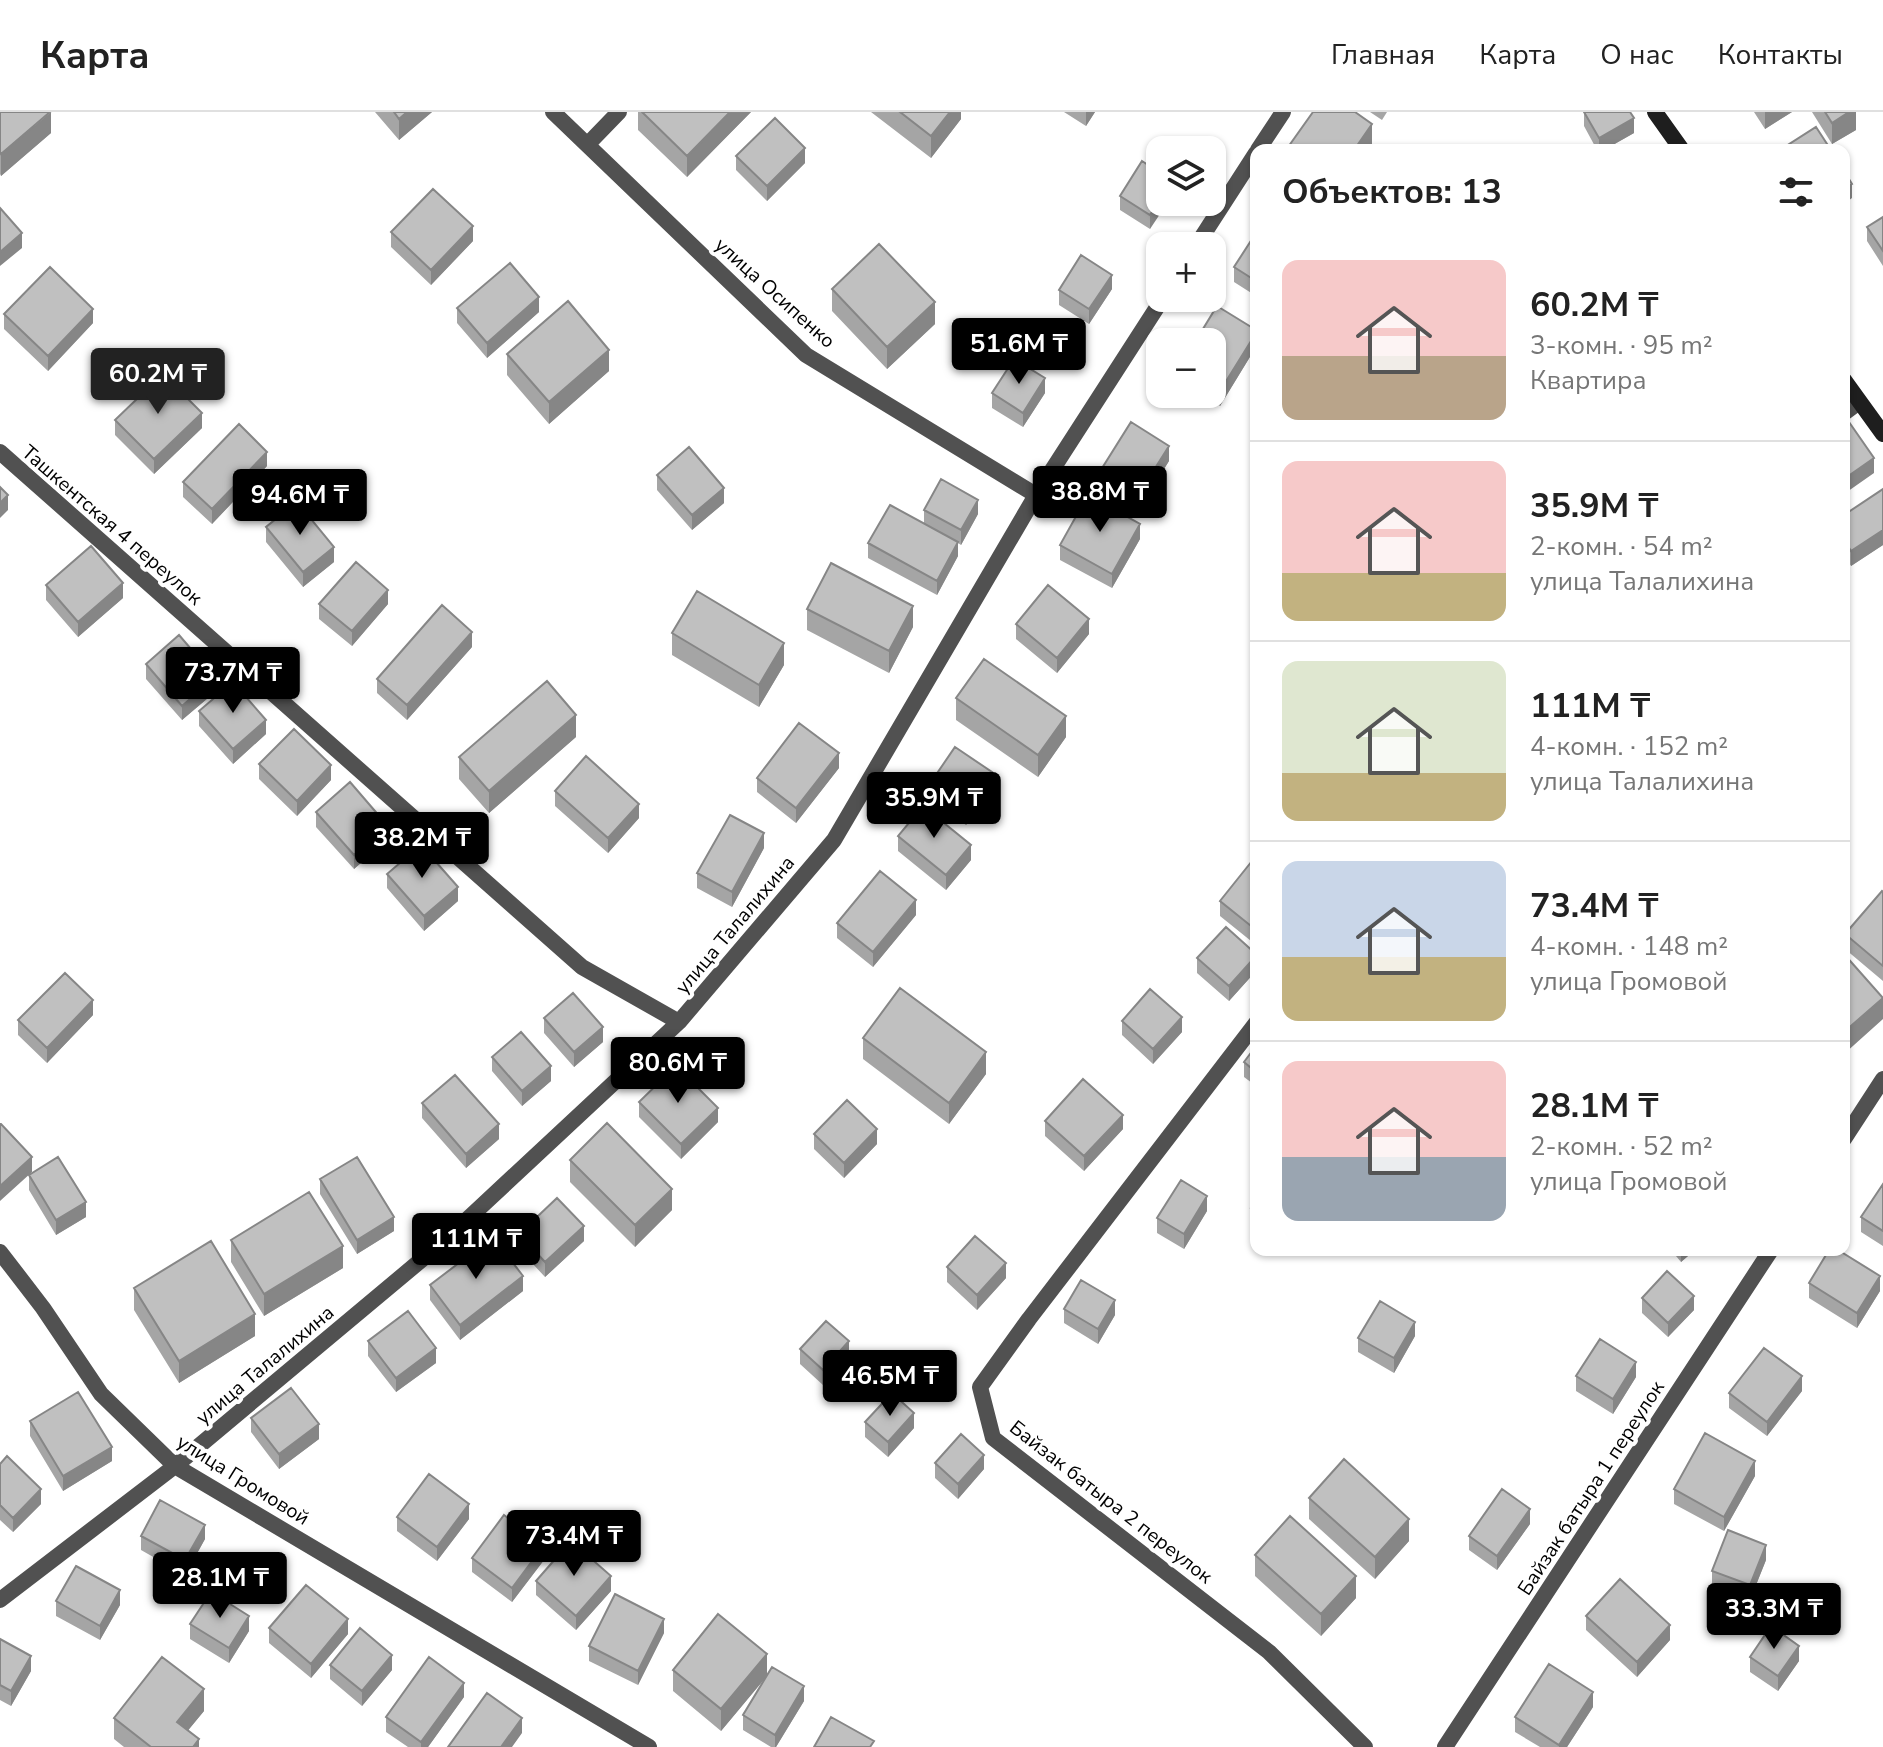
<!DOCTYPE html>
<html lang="ru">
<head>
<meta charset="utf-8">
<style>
  body { margin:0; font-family:"Nunito Sans",sans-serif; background:#f2f2f2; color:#222; height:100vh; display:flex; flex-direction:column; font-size:30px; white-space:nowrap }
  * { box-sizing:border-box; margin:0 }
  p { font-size:26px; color:#767676 }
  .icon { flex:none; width:44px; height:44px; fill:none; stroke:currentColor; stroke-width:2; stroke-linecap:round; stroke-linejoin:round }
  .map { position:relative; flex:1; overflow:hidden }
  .sheet { position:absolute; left:1250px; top:32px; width:600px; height:1112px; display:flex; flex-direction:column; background:#fff; border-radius:16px; box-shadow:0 2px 6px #0004 }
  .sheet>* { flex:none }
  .controls { position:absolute; left:1146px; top:24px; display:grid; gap:16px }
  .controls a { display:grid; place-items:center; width:80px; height:80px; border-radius:16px; background:#fff; box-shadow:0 2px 6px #0004; font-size:40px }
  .price { position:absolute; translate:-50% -68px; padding:0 18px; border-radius:8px; background:#000; color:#fff; font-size:26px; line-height:52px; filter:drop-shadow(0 2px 4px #0008) }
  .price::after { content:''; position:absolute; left:50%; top:48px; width:24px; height:18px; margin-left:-12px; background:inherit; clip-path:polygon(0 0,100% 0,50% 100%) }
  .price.active { background:#222; color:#fff }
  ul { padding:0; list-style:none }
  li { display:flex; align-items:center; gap:24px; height:200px; padding:0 32px }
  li+li { border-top:2px solid #e0e0e0 }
  li span { display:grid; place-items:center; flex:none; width:224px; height:160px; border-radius:16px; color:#555 }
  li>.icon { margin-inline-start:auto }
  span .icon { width:96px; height:96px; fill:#fffc; stroke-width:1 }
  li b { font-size:34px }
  h2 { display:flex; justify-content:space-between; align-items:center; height:96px; padding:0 32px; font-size:34px }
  header { display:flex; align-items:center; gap:48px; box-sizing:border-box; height:112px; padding:0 40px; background:#fff; border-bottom:2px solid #e0e0e0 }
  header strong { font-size:38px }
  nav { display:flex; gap:44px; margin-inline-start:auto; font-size:28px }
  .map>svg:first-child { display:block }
</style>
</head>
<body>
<header>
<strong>Карта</strong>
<nav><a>Главная</a><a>Карта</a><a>О нас</a><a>Контакты</a></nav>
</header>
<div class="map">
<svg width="1883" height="1635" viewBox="0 0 1883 1635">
  <rect width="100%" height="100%" fill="#fff"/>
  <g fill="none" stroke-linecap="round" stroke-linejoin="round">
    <path stroke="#515151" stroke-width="16" d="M553,0L806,243L1036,383
      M588,32L619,0
      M1258,38L1283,0
      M1196,134L1256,41
      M1844,301L1859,290
      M0,340L582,855L679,910
      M1256,911L1029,1207L980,1275L993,1326L1269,1540L1365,1635
      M1844,1027L1883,967
      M0,1140L43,1196L101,1282L175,1354L649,1635
      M0,1488L175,1354L444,1129L679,910L834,728L1036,383L1163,186
      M1445,1635L1771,1138"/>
    <path stroke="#1e1e1e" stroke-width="16" d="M1655,0L1682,38
      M1844,268L1883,322"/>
  </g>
  <path fill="#a5a5a5" d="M0,0L51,21L1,64L0,62Z
    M375,0H432L399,28Z
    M638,0H751L687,65L638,18Z
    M871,0H961V7L931,46Z
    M1064,0H1095L1086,14Z
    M1370,0H1387L1382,8Z
    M1584,0L1634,21L1604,38H1597L1584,14Z
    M1754,0H1792L1765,17Z
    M1812,0H1856V18L1832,32Z
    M736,44L805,51L767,89L736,58Z
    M1160,61L1150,117L1120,98V84Z
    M1883,105V154L1867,129V115Z
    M391,120L473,129L431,173L391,135Z
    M1256,121V184L1234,170V155Z
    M832,177L935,212L887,257L832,199Z
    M1112,177L1089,212L1059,193V178Z
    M457,196L539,200L487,246L457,211Z
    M4,202L93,211L48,259L4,217Z
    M1256,218V235L1220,294L1201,282H1212V230Z
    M507,242L609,259L549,312L507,263Z
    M992,281H1045L1023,315L992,296Z
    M115,308L202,316L154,362L115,323Z
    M1169,349L1137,400L1099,376V361Z
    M267,354L212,412L183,385V370Z
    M657,363L724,391L692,418L657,378Z
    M1883,377V433L1851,454L1844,443V403Z
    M924,398L978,402L961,433L958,431V444L937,483L868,446V431L924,411Z
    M266,415L334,450L303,475L266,430Z
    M1140,427L1112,476L1060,448V433Z
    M46,473L123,486L78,525L46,488Z
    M319,492H388L352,534L319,507Z
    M807,497L913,515L889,561L807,518Z
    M1016,512L1089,522L1057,561L1016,527Z
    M672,521L784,553L759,595L672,543Z
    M472,535L407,608L377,581V567Z
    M146,552L215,580L182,608L146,567Z
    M956,586L1066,625L1038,665L956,608Z
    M199,599L266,622L233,652L199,614Z
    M576,625L489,701L459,667V645Z
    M259,652L331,668L297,704L259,667Z
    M839,656L796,711L757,680V666Z
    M929,673L992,675L966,713L929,688Z
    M555,679L639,706L608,741L555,694Z
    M316,700L387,728L354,757L316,715Z
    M898,724L971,748L946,778L898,739Z
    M764,736L732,795L697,776V761Z
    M1256,744V833L1220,804V789Z
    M387,762L458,789L424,819L387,776Z
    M1883,780V869L1845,837V822Z
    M916,803L873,855L837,826V811Z
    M1256,842V859L1229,889L1197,861V846Z
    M93,903L47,951L18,923V908Z
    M544,906L603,930L574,955L544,921Z
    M1122,909L1182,920L1153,952L1122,923Z
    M863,926L986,962L949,1012L863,947Z
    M1256,934V974L1244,965V950Z
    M492,945L551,969L522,994L492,959Z
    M639,990L718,1010L681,1047L639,1005Z
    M422,991L499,1027L466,1056L422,1006Z
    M1045,1009L1123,1017L1084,1059L1045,1024Z
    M814,1022L877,1032L844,1066L814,1037Z
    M570,1048L672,1098L635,1135L570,1070Z
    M29,1063L86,1105L56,1123L29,1078Z
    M320,1067L394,1119L357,1142L320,1082Z
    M1883,1072V1134L1861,1120V1105Z
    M1256,1089V1113L1251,1111V1096Z
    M1207,1099L1184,1137L1157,1121V1106Z
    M519,1122L584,1129L545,1165L519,1137Z
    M231,1128L343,1156L264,1204L231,1150Z
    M1671,1138H1695L1681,1150Z
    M947,1155L1006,1166L977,1198L947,1170Z
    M1809,1171L1880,1179L1857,1216L1809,1186Z
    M430,1173L523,1179L460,1228L430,1188Z
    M134,1176L255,1224L179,1271L134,1198Z
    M1642,1186L1694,1198L1668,1225L1642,1201Z
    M1064,1197L1115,1203L1098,1232L1064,1211Z
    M1415,1224L1394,1261L1358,1240V1226Z
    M368,1229L436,1251L396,1280L368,1244Z
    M800,1237L849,1244L823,1273L800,1252Z
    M1576,1264L1636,1265L1613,1302L1576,1279Z
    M1802,1279L1767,1324L1729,1296V1281Z
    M251,1306L319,1327L279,1357L251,1320Z
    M30,1309L112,1349L63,1379L30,1324Z
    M865,1310L914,1316L888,1345L865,1325Z
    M935,1351L984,1357L958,1387L935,1366Z
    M0,1352L41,1392L13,1420L0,1408Z
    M1755,1364L1724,1419L1674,1392V1377Z
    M1309,1386L1409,1429L1375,1467L1309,1407Z
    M397,1405L469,1407L437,1449L397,1419Z
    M1530,1412L1497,1458L1469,1438V1424Z
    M141,1424L205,1427L185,1463L141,1438Z
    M1255,1443L1356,1486L1321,1524L1255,1464Z
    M472,1446L544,1448L512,1490L472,1460Z
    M1766,1448L1750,1488L1712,1473V1459Z
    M536,1469L611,1479L576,1518L536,1483Z
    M56,1489L120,1493L100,1528L56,1504Z
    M1586,1504L1670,1528L1637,1565L1586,1518Z
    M190,1512L249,1519L229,1551L190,1527Z
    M269,1516L348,1522L311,1566L269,1531Z
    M664,1521L638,1573L589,1549V1534Z
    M0,1527L31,1559L11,1594L0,1588Z
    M1750,1545L1799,1549L1778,1579L1750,1560Z
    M330,1553L392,1558L362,1594L330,1567Z
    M673,1558L767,1563L804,1589L776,1635H771L743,1618V1603L766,1565L721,1619L673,1579Z
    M464,1585L428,1635H408L386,1620V1605Z
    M1593,1595L1567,1635H1540L1515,1620V1605Z
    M204,1599L188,1618L199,1635H124L114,1627V1606Z"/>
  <path fill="#868686" d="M51,0V21L1,64V42Z
    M407,0H432L399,28V7Z
    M730,0H751L687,65V44Z
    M950,0H961V7L931,46V24Z
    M1086,0H1095L1086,14Z
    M1765,0H1792L1765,17Z
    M1849,0H1856V18L1832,32V11Z
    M1634,6V21L1604,38H1599V26Z
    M1372,12V34L1369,38H1354Z
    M805,36V51L767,89V74Z
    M1852,72V86L1844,92V77Z
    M1160,87V90H1168L1150,117V103Z
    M473,114V129L431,173V158Z
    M22,121V136L0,154V140Z
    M1112,163V177L1089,212V197Z
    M539,185V200L487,246V231Z
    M935,190V212L887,257V235Z
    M93,197V211L48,259V244Z
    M1256,221V235L1220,294V279Z
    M609,238V259L549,312V290Z
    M1045,266V281L1023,315V301Z
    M202,301V316L154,362V347Z
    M1169,334V349L1137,400V385Z
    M267,340V354L212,412V397Z
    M1874,346V361L1844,382V367Z
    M724,376V391L692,418V403Z
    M8,383V398L0,406V391Z
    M978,388V402L961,433V418Z
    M1140,412V427L1112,476V462Z
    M1883,418V433L1851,454V439Z
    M958,430V444L937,483V469Z
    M334,435V450L303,475V460Z
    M123,471V486L78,525V510Z
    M388,478V492L352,534V519Z
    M913,494V515L889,561V539Z
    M1089,507V522L1057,561V546Z
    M472,520V535L407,608V593Z
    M784,531V553L759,595V573Z
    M215,565V580L182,608V594Z
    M576,603V625L489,701V679Z
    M1066,604V625L1038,665V643Z
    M266,608V622L233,652V637Z
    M839,641V656L796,711V696Z
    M331,653V668L297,704V689Z
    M992,660V675L966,713V698Z
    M639,692V706L608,741V726Z
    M387,713V728L354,757V743Z
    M764,721V736L732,795V780Z
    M971,733V748L946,778V763Z
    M458,775V789L424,819V804Z
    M916,788V803L873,855V840Z
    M1256,844V859L1229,889V874Z
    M1883,886V907L1844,942V920Z
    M93,888V903L47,951V936Z
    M1182,905V920L1153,952V937Z
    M603,915V930L574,955V940Z
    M986,940V962L949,1012V991Z
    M551,954V969L522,994V979Z
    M718,996V1010L681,1047V1032Z
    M1123,1003V1017L1084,1059V1044Z
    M499,1012V1027L466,1056V1042Z
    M877,1017V1032L844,1066V1051Z
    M32,1045V1060L0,1089V1074Z
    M672,1077V1098L635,1135V1113Z
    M1207,1084V1099L1184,1137V1122Z
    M86,1090V1105L56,1123V1108Z
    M394,1105V1119L357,1142V1128Z
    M584,1114V1129L545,1165V1150Z
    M343,1134V1156L264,1204V1182Z
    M1681,1138H1695L1681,1150Z
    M1006,1151V1166L977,1198V1183Z
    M523,1164V1179L460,1228V1213Z
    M1880,1164V1179L1857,1216V1201Z
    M1694,1184V1198L1668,1225V1211Z
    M1115,1188V1203L1098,1232V1217Z
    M255,1202V1224L179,1271V1249Z
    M1415,1210V1224L1394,1261V1246Z
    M849,1229V1244L823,1273V1258Z
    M436,1236V1251L396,1280V1266Z
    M1636,1250V1265L1613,1302V1287Z
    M1802,1264V1279L1767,1324V1310Z
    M914,1301V1316L888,1345V1330Z
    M319,1312V1327L279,1357V1342Z
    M112,1335V1349L63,1379V1364Z
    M984,1343V1357L958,1387V1372Z
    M1755,1349V1364L1724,1419V1405Z
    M41,1377V1392L13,1420V1406Z
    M469,1392V1407L437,1449V1435Z
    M1530,1397V1412L1497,1458V1444Z
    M1409,1407V1429L1375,1467V1445Z
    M205,1413V1427L185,1463V1448Z
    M544,1433V1448L512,1490V1476Z
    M1766,1433V1448L1750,1488V1473Z
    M611,1464V1479L576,1518V1504Z
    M1356,1464V1486L1321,1524V1502Z
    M120,1478V1493L100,1528V1514Z
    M249,1504V1519L229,1551V1536Z
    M348,1507V1522L311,1566V1552Z
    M664,1507V1521L638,1573V1559Z
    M1670,1513V1528L1637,1565V1550Z
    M1799,1534V1549L1778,1579V1564Z
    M767,1542V1564L721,1619V1597Z
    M392,1543V1558L362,1594V1579Z
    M31,1544V1559L11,1594V1579Z
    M464,1571V1585L428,1635H421V1630Z
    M804,1574V1589L776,1635H775V1623Z
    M204,1577V1599L177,1632V1610Z
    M1593,1580V1595L1567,1635H1559V1633Z
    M522,1606V1621L512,1635H501Z
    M199,1627V1635H193Z"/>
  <path fill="#c0c0c0" stroke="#868686" stroke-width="2" d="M0,0H50L1,42L0,40Z
    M394,0H407L399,7Z
    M642,0H730L687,44Z
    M900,0H950L931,24Z
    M1313,0H1355L1372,12L1354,38H1286Z
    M1584,0H1630L1634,6L1599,26Z
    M1825,0H1849L1832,11Z
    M775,6L805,36L767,74L736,44Z
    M1816,15L1831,38H1780Z
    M1142,49L1160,61V87L1150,103L1120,84Z
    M1844,59L1852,72L1844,77Z
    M433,77L473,114L431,158L391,120Z
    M0,96L22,121L0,140Z
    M1883,105V139L1867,115Z
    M1256,121V169L1234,155Z
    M879,132L935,190L887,235L832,177Z
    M1081,143L1112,163L1089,197L1059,178Z
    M510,151L539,185L487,231L457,196Z
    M50,155L93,197L48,244L4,202Z
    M568,189L609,238L549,290L507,242Z
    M1217,194L1256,218V221L1220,279L1212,274V230H1195Z
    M1014,247L1045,266L1023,301L992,281Z
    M163,262L202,301L154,347L115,308Z
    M1131,310L1169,334L1137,385L1099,361Z
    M1849,310L1874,346L1844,367V313Z
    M239,312L267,340L212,397L183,370Z
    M689,335L724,376L692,403L657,363Z
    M941,367L978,388L961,418L924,398Z
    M0,375L8,383L0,391Z
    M1883,377V418L1851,439L1844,428V403Z
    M1088,383L1140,412L1112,462L1060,433Z
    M297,390L334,435L303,460L266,415Z
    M890,393L958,430L937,469L868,431Z
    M91,434L123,471L78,510L46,473Z
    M356,450L388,478L352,519L319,492Z
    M831,451L913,494L889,539L807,497Z
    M1048,473L1089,507L1057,546L1016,512Z
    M697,479L784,531L759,573L672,521Z
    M442,493L472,520L407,593L377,567Z
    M179,523L215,565L182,594L146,552Z
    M984,547L1066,604L1038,643L956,586Z
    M547,569L576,603L489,679L459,645Z
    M233,570L266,608L233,637L199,599Z
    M799,611L839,641L796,696L757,666Z
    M294,617L331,653L297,689L259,652Z
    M955,635L992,660L966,698L929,673Z
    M586,644L639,692L608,726L555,679Z
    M350,670L387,713L354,743L316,700Z
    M923,694L971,733L946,763L898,724Z
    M730,703L764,721L732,780L697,761Z
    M421,733L458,775L424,804L387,762Z
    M1256,744V818L1220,789Z
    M880,759L916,788L873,840L837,811Z
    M1882,779L1883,780V854L1845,822Z
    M1226,815L1256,842V844L1229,874L1197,846Z
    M1844,842L1883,886L1844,920Z
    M65,861L93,888L47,936L18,908Z
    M900,876L986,940L949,991L863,926Z
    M1150,877L1182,905L1153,937L1122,909Z
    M573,881L603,915L574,940L544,906Z
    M521,920L551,954L522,979L492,945Z
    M1256,934V960L1244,950Z
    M676,954L718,996L681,1032L639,990Z
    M455,963L499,1012L466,1042L422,991Z
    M1083,967L1123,1003L1084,1044L1045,1009Z
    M847,988L877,1017L844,1051L814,1022Z
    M607,1011L672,1077L635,1113L570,1048Z
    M0,1012H1L32,1045L0,1074Z
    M58,1045L86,1090L56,1108L29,1063Z
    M357,1045L394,1105L357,1128L320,1067Z
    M1181,1068L1207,1084L1184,1122L1157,1106Z
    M1883,1072V1119L1861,1105Z
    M309,1080L343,1134L264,1182L231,1128Z
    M557,1086L584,1114L545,1150L519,1122Z
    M1256,1089V1099L1251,1096Z
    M975,1124L1006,1151L977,1183L947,1155Z
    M493,1125L523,1164L460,1213L430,1173Z
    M211,1129L255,1202L179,1249L134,1176Z
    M1829,1138H1838L1880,1164L1857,1201L1809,1171Z
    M1667,1159L1694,1184L1668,1211L1642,1186Z
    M1081,1168L1115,1188L1098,1217L1064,1197Z
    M1380,1189L1415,1210L1394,1246L1358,1226Z
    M408,1199L436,1236L396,1266L368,1229Z
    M826,1209L849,1229L823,1258L800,1237Z
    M1600,1227L1636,1250L1613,1287L1576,1264Z
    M1764,1236L1802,1264L1767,1310L1729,1281Z
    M291,1276L319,1312L279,1342L251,1306Z
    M78,1280L112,1335L63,1364L30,1309Z
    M892,1281L914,1301L888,1330L865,1310Z
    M1705,1321L1755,1349L1724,1405L1674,1377Z
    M961,1322L984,1343L958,1372L935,1351Z
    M7,1344L41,1377L13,1406L0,1393V1352Z
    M1344,1347L1409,1407L1375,1445L1309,1386Z
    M429,1362L469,1392L437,1435L397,1405Z
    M1502,1377L1530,1397L1497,1444L1469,1424Z
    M160,1388L205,1413L185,1448L141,1424Z
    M504,1403L544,1433L512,1476L472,1446Z
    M1290,1404L1356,1464L1321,1502L1255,1443Z
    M1728,1418L1766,1433L1750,1473L1712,1459Z
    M571,1429L611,1464L576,1504L536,1469Z
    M76,1454L120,1478L100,1514L56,1489Z
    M1620,1467L1670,1513L1637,1550L1586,1504Z
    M306,1473L348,1507L311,1552L269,1516Z
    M211,1480L249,1504L229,1536L190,1512Z
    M615,1482L664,1507L638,1559L589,1534Z
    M718,1502L767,1542L721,1597L673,1558Z
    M1771,1514L1799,1534L1778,1564L1750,1545Z
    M360,1516L392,1543L362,1579L330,1553Z
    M0,1527L31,1544L11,1579L0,1573Z
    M162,1545L204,1577L177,1610L199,1627L193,1635H151L114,1606Z
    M429,1545L464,1571L421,1630L386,1605Z
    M1549,1552L1593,1580L1559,1633L1515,1605Z
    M772,1555L804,1574L775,1623L743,1603Z
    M487,1581L522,1606L501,1635H448Z
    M831,1605L874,1629L870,1635H814Z"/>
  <g text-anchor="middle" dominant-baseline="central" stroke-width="8" stroke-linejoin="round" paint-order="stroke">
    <g font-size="20" fill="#000" stroke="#fff">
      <text transform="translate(775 181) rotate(42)">улица Осипенко</text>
      <text transform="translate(112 413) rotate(41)">Ташкентская 4 переулок</text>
      <text transform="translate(735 813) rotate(-50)">улица Талалихина</text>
      <text transform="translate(265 1253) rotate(-40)">улица Талалихина</text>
      <text transform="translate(243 1368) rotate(32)">улица Громовой</text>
      <text transform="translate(1591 1376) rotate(-57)">Байзак батыра 1 переулок</text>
      <text transform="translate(1111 1390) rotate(38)">Байзак батыра 2 переулок</text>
    </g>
  </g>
</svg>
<div class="controls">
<a><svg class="icon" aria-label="layers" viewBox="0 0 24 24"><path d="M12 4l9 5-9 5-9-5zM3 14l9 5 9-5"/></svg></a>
<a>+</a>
<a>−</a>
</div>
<b class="price" style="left:1019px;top:274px">51.6M ₸</b>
<b class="price active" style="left:158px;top:304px">60.2M ₸</b>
<b class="price" style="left:1100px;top:422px">38.8M ₸</b>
<b class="price" style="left:300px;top:425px">94.6M ₸</b>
<b class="price" style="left:233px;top:603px">73.7M ₸</b>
<b class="price" style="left:934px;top:728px">35.9M ₸</b>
<b class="price" style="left:422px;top:768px">38.2M ₸</b>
<b class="price" style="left:678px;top:993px">80.6M ₸</b>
<b class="price" style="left:476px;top:1169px">111M ₸</b>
<b class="price" style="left:890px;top:1306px">46.5M ₸</b>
<b class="price" style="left:574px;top:1466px">73.4M ₸</b>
<b class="price" style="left:220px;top:1508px">28.1M ₸</b>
<b class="price" style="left:1774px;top:1539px">33.3M ₸</b>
<section class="sheet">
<h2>Объектов: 13<svg class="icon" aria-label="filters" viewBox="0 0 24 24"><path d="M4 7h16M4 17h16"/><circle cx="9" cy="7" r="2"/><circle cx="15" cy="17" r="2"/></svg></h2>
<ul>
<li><span style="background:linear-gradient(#f6c9c9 60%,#b9a48a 0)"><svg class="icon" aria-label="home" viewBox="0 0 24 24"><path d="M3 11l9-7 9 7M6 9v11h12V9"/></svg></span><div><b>60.2M ₸</b><p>3-комн. · 95 m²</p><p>Квартира</p></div></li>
<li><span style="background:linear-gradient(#f6c9c9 70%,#c2b280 0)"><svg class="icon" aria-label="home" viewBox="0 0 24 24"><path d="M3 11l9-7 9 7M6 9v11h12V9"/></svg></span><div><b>35.9M ₸</b><p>2-комн. · 54 m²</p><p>улица Талалихина</p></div></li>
<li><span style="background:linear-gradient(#dfe7d0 70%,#c2b280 0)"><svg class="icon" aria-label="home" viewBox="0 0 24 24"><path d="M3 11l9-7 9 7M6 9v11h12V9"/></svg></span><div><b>111M ₸</b><p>4-комн. · 152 m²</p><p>улица Талалихина</p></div></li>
<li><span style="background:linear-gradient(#c9d6e8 60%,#c2b280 0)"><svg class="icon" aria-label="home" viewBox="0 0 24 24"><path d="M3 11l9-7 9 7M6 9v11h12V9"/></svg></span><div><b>73.4M ₸</b><p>4-комн. · 148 m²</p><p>улица Громовой</p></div></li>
<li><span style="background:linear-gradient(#f6c9c9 60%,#9aa5b1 0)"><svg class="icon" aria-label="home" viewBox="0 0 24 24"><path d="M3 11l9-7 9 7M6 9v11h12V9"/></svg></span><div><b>28.1M ₸</b><p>2-комн. · 52 m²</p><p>улица Громовой</p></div></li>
</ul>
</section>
</div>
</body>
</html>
